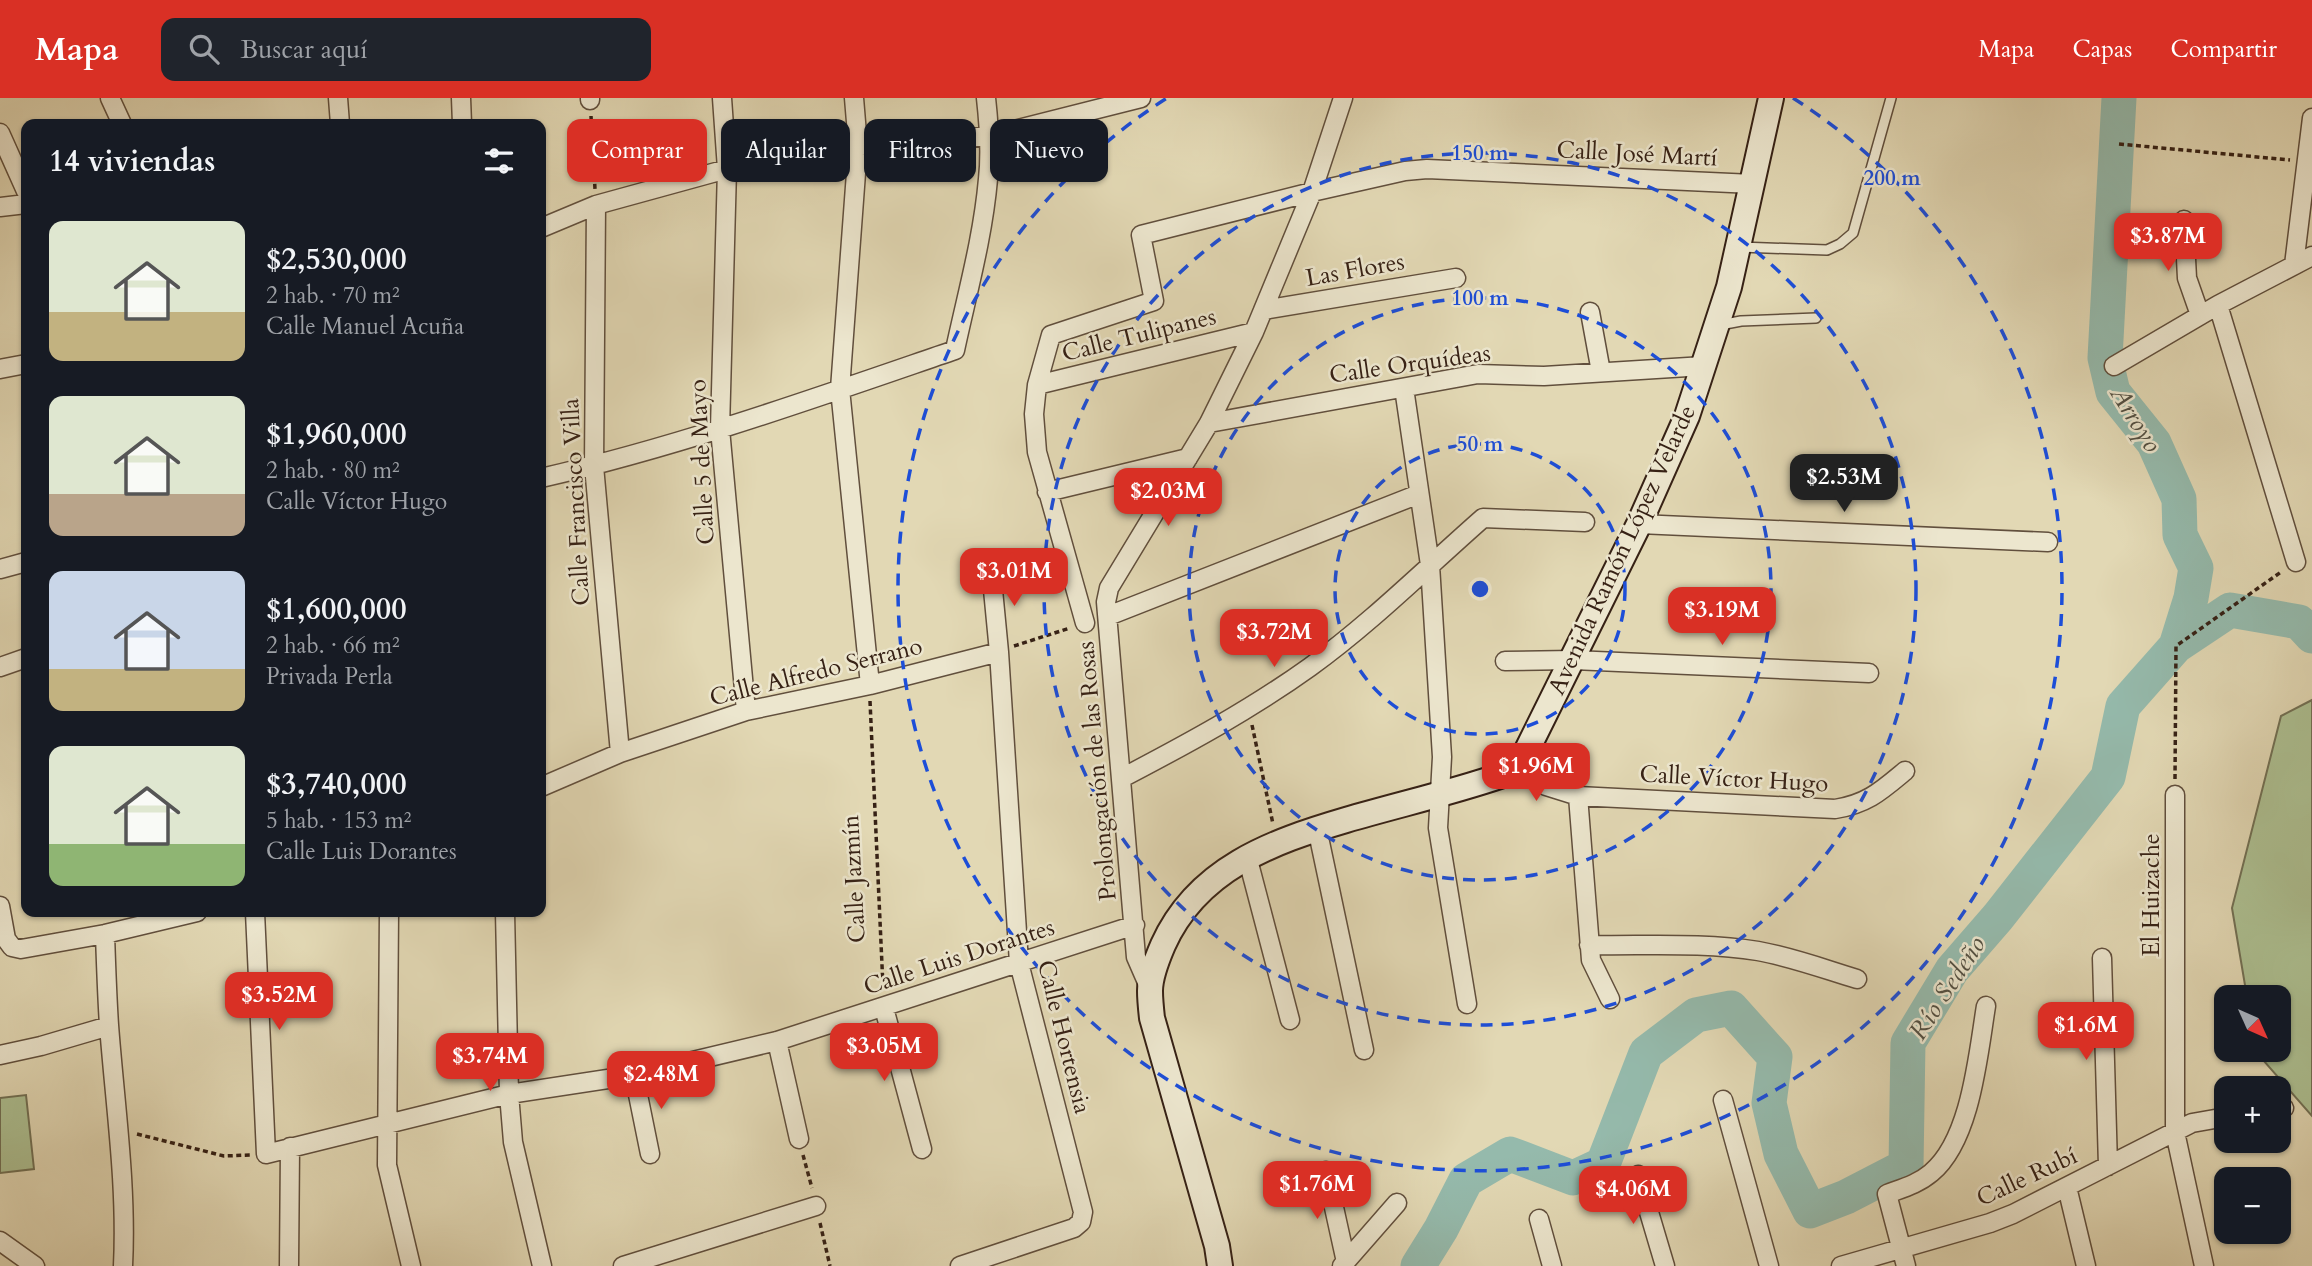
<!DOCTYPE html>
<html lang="es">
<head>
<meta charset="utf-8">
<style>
  body { margin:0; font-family:Cardo,serif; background:#20242c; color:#f1f3f6; height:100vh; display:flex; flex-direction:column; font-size:26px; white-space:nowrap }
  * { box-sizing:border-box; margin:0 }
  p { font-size:23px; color:#9ea1a6 }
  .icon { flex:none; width:38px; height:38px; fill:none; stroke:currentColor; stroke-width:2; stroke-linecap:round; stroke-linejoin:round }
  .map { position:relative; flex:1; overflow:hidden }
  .details { position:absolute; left:21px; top:21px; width:525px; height:798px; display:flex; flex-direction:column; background:#171b24; border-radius:14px; box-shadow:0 2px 5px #0004 }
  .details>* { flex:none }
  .top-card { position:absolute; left:567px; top:21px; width:665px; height:63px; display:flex; gap:14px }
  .needle { width:46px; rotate:135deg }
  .buttons { position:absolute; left:2214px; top:887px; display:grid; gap:14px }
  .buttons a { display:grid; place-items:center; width:77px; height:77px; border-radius:14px; background:#171b24; box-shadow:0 2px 5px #0004; font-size:35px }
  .price { position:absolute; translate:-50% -60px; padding:0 16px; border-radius:14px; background:#d93025; color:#fff; font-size:23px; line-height:46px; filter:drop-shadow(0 2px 4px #0008) }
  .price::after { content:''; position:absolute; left:50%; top:42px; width:21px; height:16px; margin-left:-10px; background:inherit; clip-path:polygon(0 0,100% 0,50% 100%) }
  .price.on { background:#222; color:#fff }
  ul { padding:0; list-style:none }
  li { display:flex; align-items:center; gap:21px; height:175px; padding:0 28px }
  li span { display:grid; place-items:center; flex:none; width:196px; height:140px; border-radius:14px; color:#555 }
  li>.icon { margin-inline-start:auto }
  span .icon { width:84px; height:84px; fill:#fffc; stroke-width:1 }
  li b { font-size:30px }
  h2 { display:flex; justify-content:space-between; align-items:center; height:84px; padding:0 28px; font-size:30px }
  .chip { padding:0 24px; border-radius:14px; background:#171b24; box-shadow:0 2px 5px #0004; font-size:24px; line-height:63px }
  .chip.on { background:#d93025; color:#fff }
  header { display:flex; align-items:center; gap:42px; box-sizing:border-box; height:98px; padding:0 35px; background:#d93025; color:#fff }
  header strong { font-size:33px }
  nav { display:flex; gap:38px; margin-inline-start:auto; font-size:24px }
  .search { width:490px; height:63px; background:#20242c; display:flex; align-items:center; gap:18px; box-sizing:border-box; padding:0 24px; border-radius:14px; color:#9ea1a6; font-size:26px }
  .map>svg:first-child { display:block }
</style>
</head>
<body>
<header>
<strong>Mapa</strong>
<div class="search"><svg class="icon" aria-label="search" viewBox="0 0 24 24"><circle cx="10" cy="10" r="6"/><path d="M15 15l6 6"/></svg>Buscar aquí</div>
<nav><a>Mapa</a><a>Capas</a><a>Compartir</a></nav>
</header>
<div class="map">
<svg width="2312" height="1168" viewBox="0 0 2312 1168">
  <rect width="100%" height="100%" fill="#e2d8b4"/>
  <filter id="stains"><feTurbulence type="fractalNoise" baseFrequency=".00286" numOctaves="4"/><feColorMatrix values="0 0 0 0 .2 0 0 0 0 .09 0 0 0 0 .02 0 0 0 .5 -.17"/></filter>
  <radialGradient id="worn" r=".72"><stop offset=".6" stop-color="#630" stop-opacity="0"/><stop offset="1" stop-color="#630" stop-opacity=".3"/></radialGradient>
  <path fill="#adc092" stroke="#727054" stroke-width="2" d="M2312,602V1018L2256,954L2255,952H2278V900L2247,899L2232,810L2281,618Z
    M26,997L34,1071L0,1075V1000Z"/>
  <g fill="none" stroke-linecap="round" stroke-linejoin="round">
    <path stroke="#95baac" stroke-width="35" d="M2119,0L2105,260L2113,294L2154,345L2179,401L2180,437L2196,470L2191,500L2176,548
      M1418,1168L1441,1131L1466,1082L1510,1056L1573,1080L1603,1066L1646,955L1696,917L1731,910L1775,959L1769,1005L1781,1056L1810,1113L1846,1099L1906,1068L1908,945L1952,872L1998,819L2108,679L2123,608L2176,548L2230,512L2299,524L2312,538"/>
    <g stroke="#614f3d" stroke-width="12">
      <path id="lane" d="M1740,149L1827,152L1840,146L1853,135L1891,0
        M1720,227L1741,223L1816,220"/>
    </g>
    <g stroke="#614f3d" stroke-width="21">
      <path id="street" d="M110,0L122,26
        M338,0L340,26
        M461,0L462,26
        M590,0V2
        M722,0L727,71L720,331L746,613
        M854,0L858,48L840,291L870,587
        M0,35L26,93
        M596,107L594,368L620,655
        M0,109L26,106
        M2184,122L2187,180L2200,217
        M541,130L596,107L727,71L858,48L990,38L1141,0
        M2294,167L2312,20
        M2218,207L2296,464
        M1263,212L1456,180
        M1590,214L1601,274
        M2114,268L2218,207L2312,158
        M0,271L26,266
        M1037,287L1254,234
        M1404,290L1430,467L1442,659L1438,730L1467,906
        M1209,325L1478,276L1544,278L1704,268
        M541,380C681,348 818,299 955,252C967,196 983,139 988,81C991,54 989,27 986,0
        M1047,394L1188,360
        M1639,426L2048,444
        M0,471L26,464
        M1108,518L1419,396
        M1085,525L1037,354L1034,316L1037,287L1051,237L1154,203L1141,137L1312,94L1405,73L1427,71L1753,86
        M1505,563L1573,562L1869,575
        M0,569L26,560
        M1517,665L1546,688L1578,698L1835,711C1867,706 1881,693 1905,673
        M1122,680C1187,646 1250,612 1310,569C1371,525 1426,470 1483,420L1585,424
        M541,689L620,655L746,613L870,587L999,554
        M2175,697V1034L2204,1168
        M1578,698L1591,862L1610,901
        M1317,730L1364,952
        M1247,758L1290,922
        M0,808L6,841L12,849L21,851L105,836L197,814
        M255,814L266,1056L509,996L634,977L777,943L1135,827
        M389,814L387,1067L411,1168
        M505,814L509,996L513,1044L542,1168
        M105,836C106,866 107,897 109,927C115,1007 127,1087 123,1168
        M1589,847C1645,848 1703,844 1758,853C1792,859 1824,871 1857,881
        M2102,860L2108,1068
        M1150,891L1136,859L1106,504L1109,490L1209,325L1254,234L1312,94L1343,0
        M884,910L922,1051
        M777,943L799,1041
        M0,957L41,948L109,928
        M634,977L650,1056
        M1723,1002L1769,1168
        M2278,1011L2284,1010
        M1326,1073L1346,1164
        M1638,1077L1665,1168
        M2067,1089L2086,1168
        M1539,1121L1552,1168
        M0,1143L35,1168
        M289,1168L290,1049
        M623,1168L816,1108
        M960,1168L1074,1130L1081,1124L1083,1114L1019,865L999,554L991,471
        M1342,1168L1397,1105
        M1841,1168L1990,1125L2013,1116L2192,1025L2226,1019
        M1906,1168L1887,1096C1903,1090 1918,1086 1931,1075C1971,1042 1978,957 1986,908"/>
    </g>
    <g stroke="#362115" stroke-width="28">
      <path id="secondary" d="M1220,1168L1217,1148L1152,920C1151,911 1150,902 1150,893C1150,878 1157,861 1163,847C1197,771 1271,744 1346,722C1397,707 1450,695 1500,678L1517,665L1527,652L1639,426L1687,318L1729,189L1771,0"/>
    </g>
    <path stroke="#362115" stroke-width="3.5" stroke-dasharray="5 3.5" stroke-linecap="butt" d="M591,18L595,91
      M2119,46L2290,62
      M1014,548L1070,530
      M870,603L883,889
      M1252,627L1273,726
      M2175,681L2176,548L2281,474
      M137,1036L224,1058L250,1057
      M803,1057L812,1090
      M820,1125L830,1168"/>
    <use href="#lane" stroke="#ece6ce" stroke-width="9"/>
    <use href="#street" stroke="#ece6ce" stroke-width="18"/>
    <use href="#secondary" stroke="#ece6ce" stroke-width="24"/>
  </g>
  <g fill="none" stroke="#1d4ed8" stroke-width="3.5" stroke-dasharray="12 9">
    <circle cx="1480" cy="491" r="145"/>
    <circle cx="1480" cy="491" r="291"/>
    <circle cx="1480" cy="491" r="436"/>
    <path d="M1793 0A582 582 0 1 1 1167 0"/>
  </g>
  <g text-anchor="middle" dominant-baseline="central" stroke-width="5" stroke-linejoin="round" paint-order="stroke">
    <g font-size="24" fill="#362115" stroke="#ece6ce">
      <text transform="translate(1637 56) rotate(3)">Calle José Martí</text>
      <text transform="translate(1355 172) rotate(-10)">Las Flores</text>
      <text transform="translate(1139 237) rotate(-14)">Calle Tulipanes</text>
      <text transform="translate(1410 266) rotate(-8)">Calle Orquídeas</text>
      <text transform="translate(702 364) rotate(-93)">Calle 5 de Mayo</text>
      <text transform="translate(576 404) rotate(-93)">Calle Francisco Villa</text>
      <text transform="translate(1622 452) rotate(-65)">Avenida Ramón López Velarde</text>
      <text transform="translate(816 574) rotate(-14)">Calle Alfredo Serrano</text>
      <text transform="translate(1097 673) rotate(-95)">Prolongación de las Rosas</text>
      <text transform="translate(1734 681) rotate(3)">Calle Víctor Hugo</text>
      <text transform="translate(854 781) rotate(-93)">Calle Jazmín</text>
      <text transform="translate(2151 797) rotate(-90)">El Huizache</text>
      <text transform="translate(959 859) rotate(-18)">Calle Luis Dorantes</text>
      <text transform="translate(1064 939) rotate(76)">Calle Hortensia</text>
      <text transform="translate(2027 1079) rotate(-25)">Calle Rubí</text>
    </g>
    <g font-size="26" font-style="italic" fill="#524f42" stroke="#ece6ce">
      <text transform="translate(2136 321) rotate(58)">Arroyo</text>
      <text transform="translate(1947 890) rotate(-57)">Río Sedeño</text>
    </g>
  </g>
  <circle cx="1480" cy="491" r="10" fill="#1d4ed8" stroke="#ece6ce" stroke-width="3.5"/>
  <g font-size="21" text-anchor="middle" font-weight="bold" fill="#1d4ed8" stroke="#ece6ce" stroke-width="5" stroke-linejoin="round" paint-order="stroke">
    <text x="1480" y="62">150 m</text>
    <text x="1892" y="87">200 m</text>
    <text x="1480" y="207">100 m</text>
    <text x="1480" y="353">50 m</text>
  </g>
  <rect width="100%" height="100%" filter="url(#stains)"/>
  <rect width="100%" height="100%" fill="url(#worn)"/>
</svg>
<div class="buttons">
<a><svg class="needle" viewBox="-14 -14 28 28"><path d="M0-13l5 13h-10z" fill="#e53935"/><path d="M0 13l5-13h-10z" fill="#9ea1a6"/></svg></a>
<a>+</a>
<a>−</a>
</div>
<b class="price" style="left:2168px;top:175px">$3.87M</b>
<b class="price on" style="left:1844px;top:416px">$2.53M</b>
<b class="price" style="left:1168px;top:430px">$2.03M</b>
<b class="price" style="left:1014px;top:510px">$3.01M</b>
<b class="price" style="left:1722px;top:549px">$3.19M</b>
<b class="price" style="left:1274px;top:571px">$3.72M</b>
<b class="price" style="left:1536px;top:705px">$1.96M</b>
<b class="price" style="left:279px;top:934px">$3.52M</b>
<b class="price" style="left:2086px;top:964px">$1.6M</b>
<b class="price" style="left:884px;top:985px">$3.05M</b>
<b class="price" style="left:490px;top:995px">$3.74M</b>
<b class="price" style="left:661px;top:1013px">$2.48M</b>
<b class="price" style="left:1317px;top:1123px">$1.76M</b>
<b class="price" style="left:1633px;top:1128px">$4.06M</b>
<div class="top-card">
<a class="chip on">Comprar</a>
<a class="chip">Alquilar</a>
<a class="chip">Filtros</a>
<a class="chip">Nuevo</a>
</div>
<section class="details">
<h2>14 viviendas<svg class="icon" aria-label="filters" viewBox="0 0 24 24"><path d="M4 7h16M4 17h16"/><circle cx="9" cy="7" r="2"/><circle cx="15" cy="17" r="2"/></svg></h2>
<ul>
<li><span style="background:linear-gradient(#dfe7d0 65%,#c2b280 0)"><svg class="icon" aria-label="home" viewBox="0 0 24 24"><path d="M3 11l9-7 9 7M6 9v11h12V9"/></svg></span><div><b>$2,530,000</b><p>2 hab. · 70 m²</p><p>Calle Manuel Acuña</p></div></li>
<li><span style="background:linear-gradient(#dfe7d0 70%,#b9a48a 0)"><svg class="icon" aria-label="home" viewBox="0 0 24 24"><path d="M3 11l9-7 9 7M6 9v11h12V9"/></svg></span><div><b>$1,960,000</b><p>2 hab. · 80 m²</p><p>Calle Víctor Hugo</p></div></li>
<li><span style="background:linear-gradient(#c9d6e8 70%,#c2b280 0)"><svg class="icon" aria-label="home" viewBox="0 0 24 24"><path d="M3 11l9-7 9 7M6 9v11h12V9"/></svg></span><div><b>$1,600,000</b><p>2 hab. · 66 m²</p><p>Privada Perla</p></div></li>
<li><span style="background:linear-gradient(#dfe7d0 70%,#8fb573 0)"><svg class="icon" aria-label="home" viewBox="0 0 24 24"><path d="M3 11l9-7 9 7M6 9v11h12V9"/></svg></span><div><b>$3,740,000</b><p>5 hab. · 153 m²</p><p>Calle Luis Dorantes</p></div></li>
</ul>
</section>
</div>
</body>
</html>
